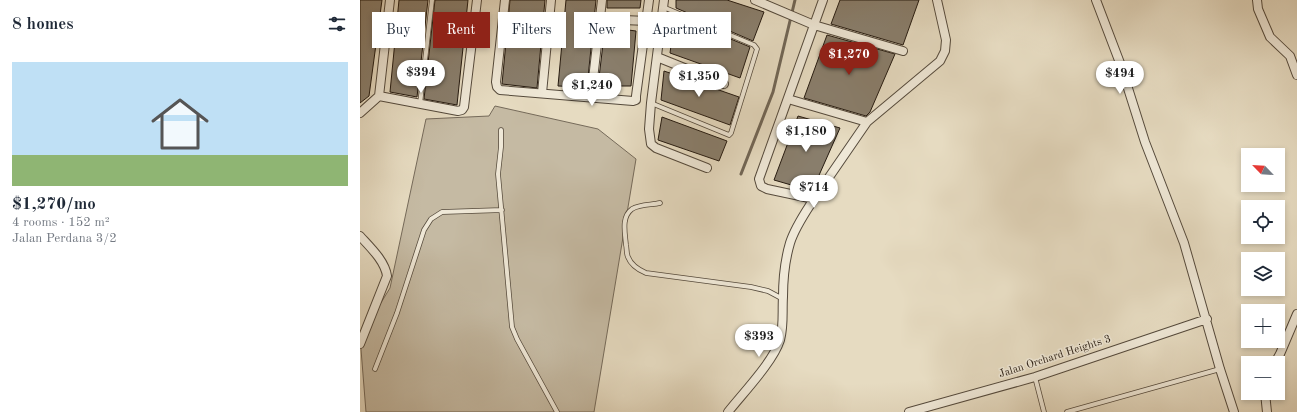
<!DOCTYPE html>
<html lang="en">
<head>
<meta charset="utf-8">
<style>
  body { margin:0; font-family:"Old Standard TT",serif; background:#f2f2f3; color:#1f2937; height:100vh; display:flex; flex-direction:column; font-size:15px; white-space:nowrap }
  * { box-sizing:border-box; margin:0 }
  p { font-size:13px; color:#747a83 }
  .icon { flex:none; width:22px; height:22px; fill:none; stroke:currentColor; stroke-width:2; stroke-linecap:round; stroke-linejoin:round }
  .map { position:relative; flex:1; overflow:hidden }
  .side { display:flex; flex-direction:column; background:#fff; width:360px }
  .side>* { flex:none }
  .top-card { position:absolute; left:12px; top:12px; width:380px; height:36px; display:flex; gap:8px }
  .needle { width:26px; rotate:295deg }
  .fabs { position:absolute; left:881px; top:148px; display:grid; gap:8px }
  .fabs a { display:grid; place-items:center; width:44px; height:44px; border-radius:0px; background:#fff; box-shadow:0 2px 6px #0003; font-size:20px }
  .price { position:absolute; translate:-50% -34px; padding:0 9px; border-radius:14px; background:#fff; color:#222; font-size:13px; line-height:26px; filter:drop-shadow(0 1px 2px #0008) }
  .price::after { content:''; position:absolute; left:50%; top:24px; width:12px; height:9px; margin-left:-6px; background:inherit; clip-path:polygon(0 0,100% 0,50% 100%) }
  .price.on { background:#8f2418; color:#fff }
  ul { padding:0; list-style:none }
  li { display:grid; align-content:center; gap:8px; height:212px; padding:0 12px }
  li span { display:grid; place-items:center; height:124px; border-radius:0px; color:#555 }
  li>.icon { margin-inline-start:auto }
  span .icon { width:72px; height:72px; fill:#fffc; stroke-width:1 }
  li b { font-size:17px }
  h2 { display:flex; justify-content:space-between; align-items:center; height:48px; padding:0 12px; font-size:17px }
  .chip { padding:0 14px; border-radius:0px; background:#fff; box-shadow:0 2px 6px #0003; font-size:14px; line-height:36px }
  .chip.on { background:#8f2418; color:#fff }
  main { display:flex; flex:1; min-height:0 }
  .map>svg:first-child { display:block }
</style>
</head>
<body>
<main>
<section class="side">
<h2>8 homes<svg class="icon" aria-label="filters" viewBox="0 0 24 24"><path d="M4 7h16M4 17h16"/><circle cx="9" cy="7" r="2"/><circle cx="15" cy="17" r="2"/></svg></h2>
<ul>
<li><span style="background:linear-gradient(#bfe0f5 75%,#8fb573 0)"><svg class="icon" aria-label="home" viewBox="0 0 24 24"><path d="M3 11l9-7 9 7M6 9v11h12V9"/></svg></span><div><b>$1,270/mo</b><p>4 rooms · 152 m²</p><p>Jalan Perdana 3/2</p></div></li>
</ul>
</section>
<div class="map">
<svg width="937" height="412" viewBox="0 0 937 412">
  <rect width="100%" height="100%" fill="#e6dbc1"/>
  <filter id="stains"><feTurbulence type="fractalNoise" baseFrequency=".005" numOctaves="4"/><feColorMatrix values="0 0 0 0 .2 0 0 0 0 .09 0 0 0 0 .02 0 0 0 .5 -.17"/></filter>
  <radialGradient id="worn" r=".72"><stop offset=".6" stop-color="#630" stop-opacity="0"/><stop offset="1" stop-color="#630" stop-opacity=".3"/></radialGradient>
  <path fill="#c5baa3" stroke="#756a5a" d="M135,106L238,129L276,159L234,412H6L0,337L30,288L66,119L129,116Z"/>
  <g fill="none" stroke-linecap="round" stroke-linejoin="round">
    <path stroke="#716656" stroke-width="3" d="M381,174L413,92L435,0"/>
  </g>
  <path fill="#897e6c" stroke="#251a10" d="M0,0H22L9,96L0,103Z
    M39,0H68L57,97L30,92Z
    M75,0H108L97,105L64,99Z
    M150,0H185L177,88L142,84Z
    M206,0H236L227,87L198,86Z
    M247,0H281L280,8H247Z
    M316,0H367L404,12L393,41L316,8Z
    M480,0H559L543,45L471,24Z
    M315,16L390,47L380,78L310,53Z
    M245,27L276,31L271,86H238Z
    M467,35L535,54L510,112L506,116L444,98Z
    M304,71L379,97L370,125L301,100Z
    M438,116L480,128L452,191L414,180Z
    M302,117L367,141L359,161L298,140Z"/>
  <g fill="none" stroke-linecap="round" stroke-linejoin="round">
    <g stroke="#554a3c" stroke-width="5.5">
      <path id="lane" d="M291,103L369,135L371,133L397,49L394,45L303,7
        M60,104L72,0
        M141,130V147L138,174L152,327L157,339L197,412
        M300,203C292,205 280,204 272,209C261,217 265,233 266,245C267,248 266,253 268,257C271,265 279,270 286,273L391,287L408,291L423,299
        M15,369L37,313L64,230L71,219L82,212L142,210
        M675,377L684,412
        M707,412L860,369"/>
    </g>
    <g stroke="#554a3c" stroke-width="10">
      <path id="street" d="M145,0L136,82L137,87L140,90L273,101L276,100V96L289,0
        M304,0L291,103L289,129L291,144L296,148L347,168
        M395,0L454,25L543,51
        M463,0L399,179L401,186L407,189L454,199L507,122L580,61L585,51L586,40L577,0
        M736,0L760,63L785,142L824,243L860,369L874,412
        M897,0L898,9L910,37L930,56L937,75
        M240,19L287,21
        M297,57L364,84
        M182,93L191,0
        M19,96L98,111L102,110L104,107L117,0
        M231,97L242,0
        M428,99L507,122
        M0,113L19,96L30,0
        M0,236C10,247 25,261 27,276L0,344
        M915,363L920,354L937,314
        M905,393L907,412
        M368,412C383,393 413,362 420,340C424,325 422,312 423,297C423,279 425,260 430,243C435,227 445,213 454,199
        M549,412L675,377L847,319"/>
    </g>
    <use href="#lane" stroke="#efe8d7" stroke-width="4"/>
    <use href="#street" stroke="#efe8d7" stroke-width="8"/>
  </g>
  <g text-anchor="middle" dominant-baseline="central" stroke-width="3" stroke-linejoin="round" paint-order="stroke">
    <g font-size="11" fill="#251a10" stroke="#efe8d7">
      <text transform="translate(695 357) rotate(-18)">Jalan Orchard Heights 3</text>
    </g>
  </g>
  <rect width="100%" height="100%" filter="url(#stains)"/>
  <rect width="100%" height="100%" fill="url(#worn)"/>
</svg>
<div class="fabs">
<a><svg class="needle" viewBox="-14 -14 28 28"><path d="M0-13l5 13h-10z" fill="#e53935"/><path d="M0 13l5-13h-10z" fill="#747a83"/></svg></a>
<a><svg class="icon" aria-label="locate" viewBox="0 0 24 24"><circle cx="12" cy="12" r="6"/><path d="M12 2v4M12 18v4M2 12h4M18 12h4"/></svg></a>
<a><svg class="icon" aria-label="layers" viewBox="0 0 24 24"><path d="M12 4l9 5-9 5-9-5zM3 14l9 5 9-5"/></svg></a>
<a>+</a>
<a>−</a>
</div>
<b class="price on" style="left:489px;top:76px">$1,270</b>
<b class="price" style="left:61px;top:94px">$394</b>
<b class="price" style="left:760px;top:95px">$494</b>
<b class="price" style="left:339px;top:98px">$1,350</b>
<b class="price" style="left:232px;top:107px">$1,240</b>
<b class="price" style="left:446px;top:153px">$1,180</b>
<b class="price" style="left:454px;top:209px">$714</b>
<b class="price" style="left:399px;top:358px">$393</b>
<div class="top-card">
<a class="chip">Buy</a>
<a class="chip on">Rent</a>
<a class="chip">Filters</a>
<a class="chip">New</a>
<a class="chip">Apartment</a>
</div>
</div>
</main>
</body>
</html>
